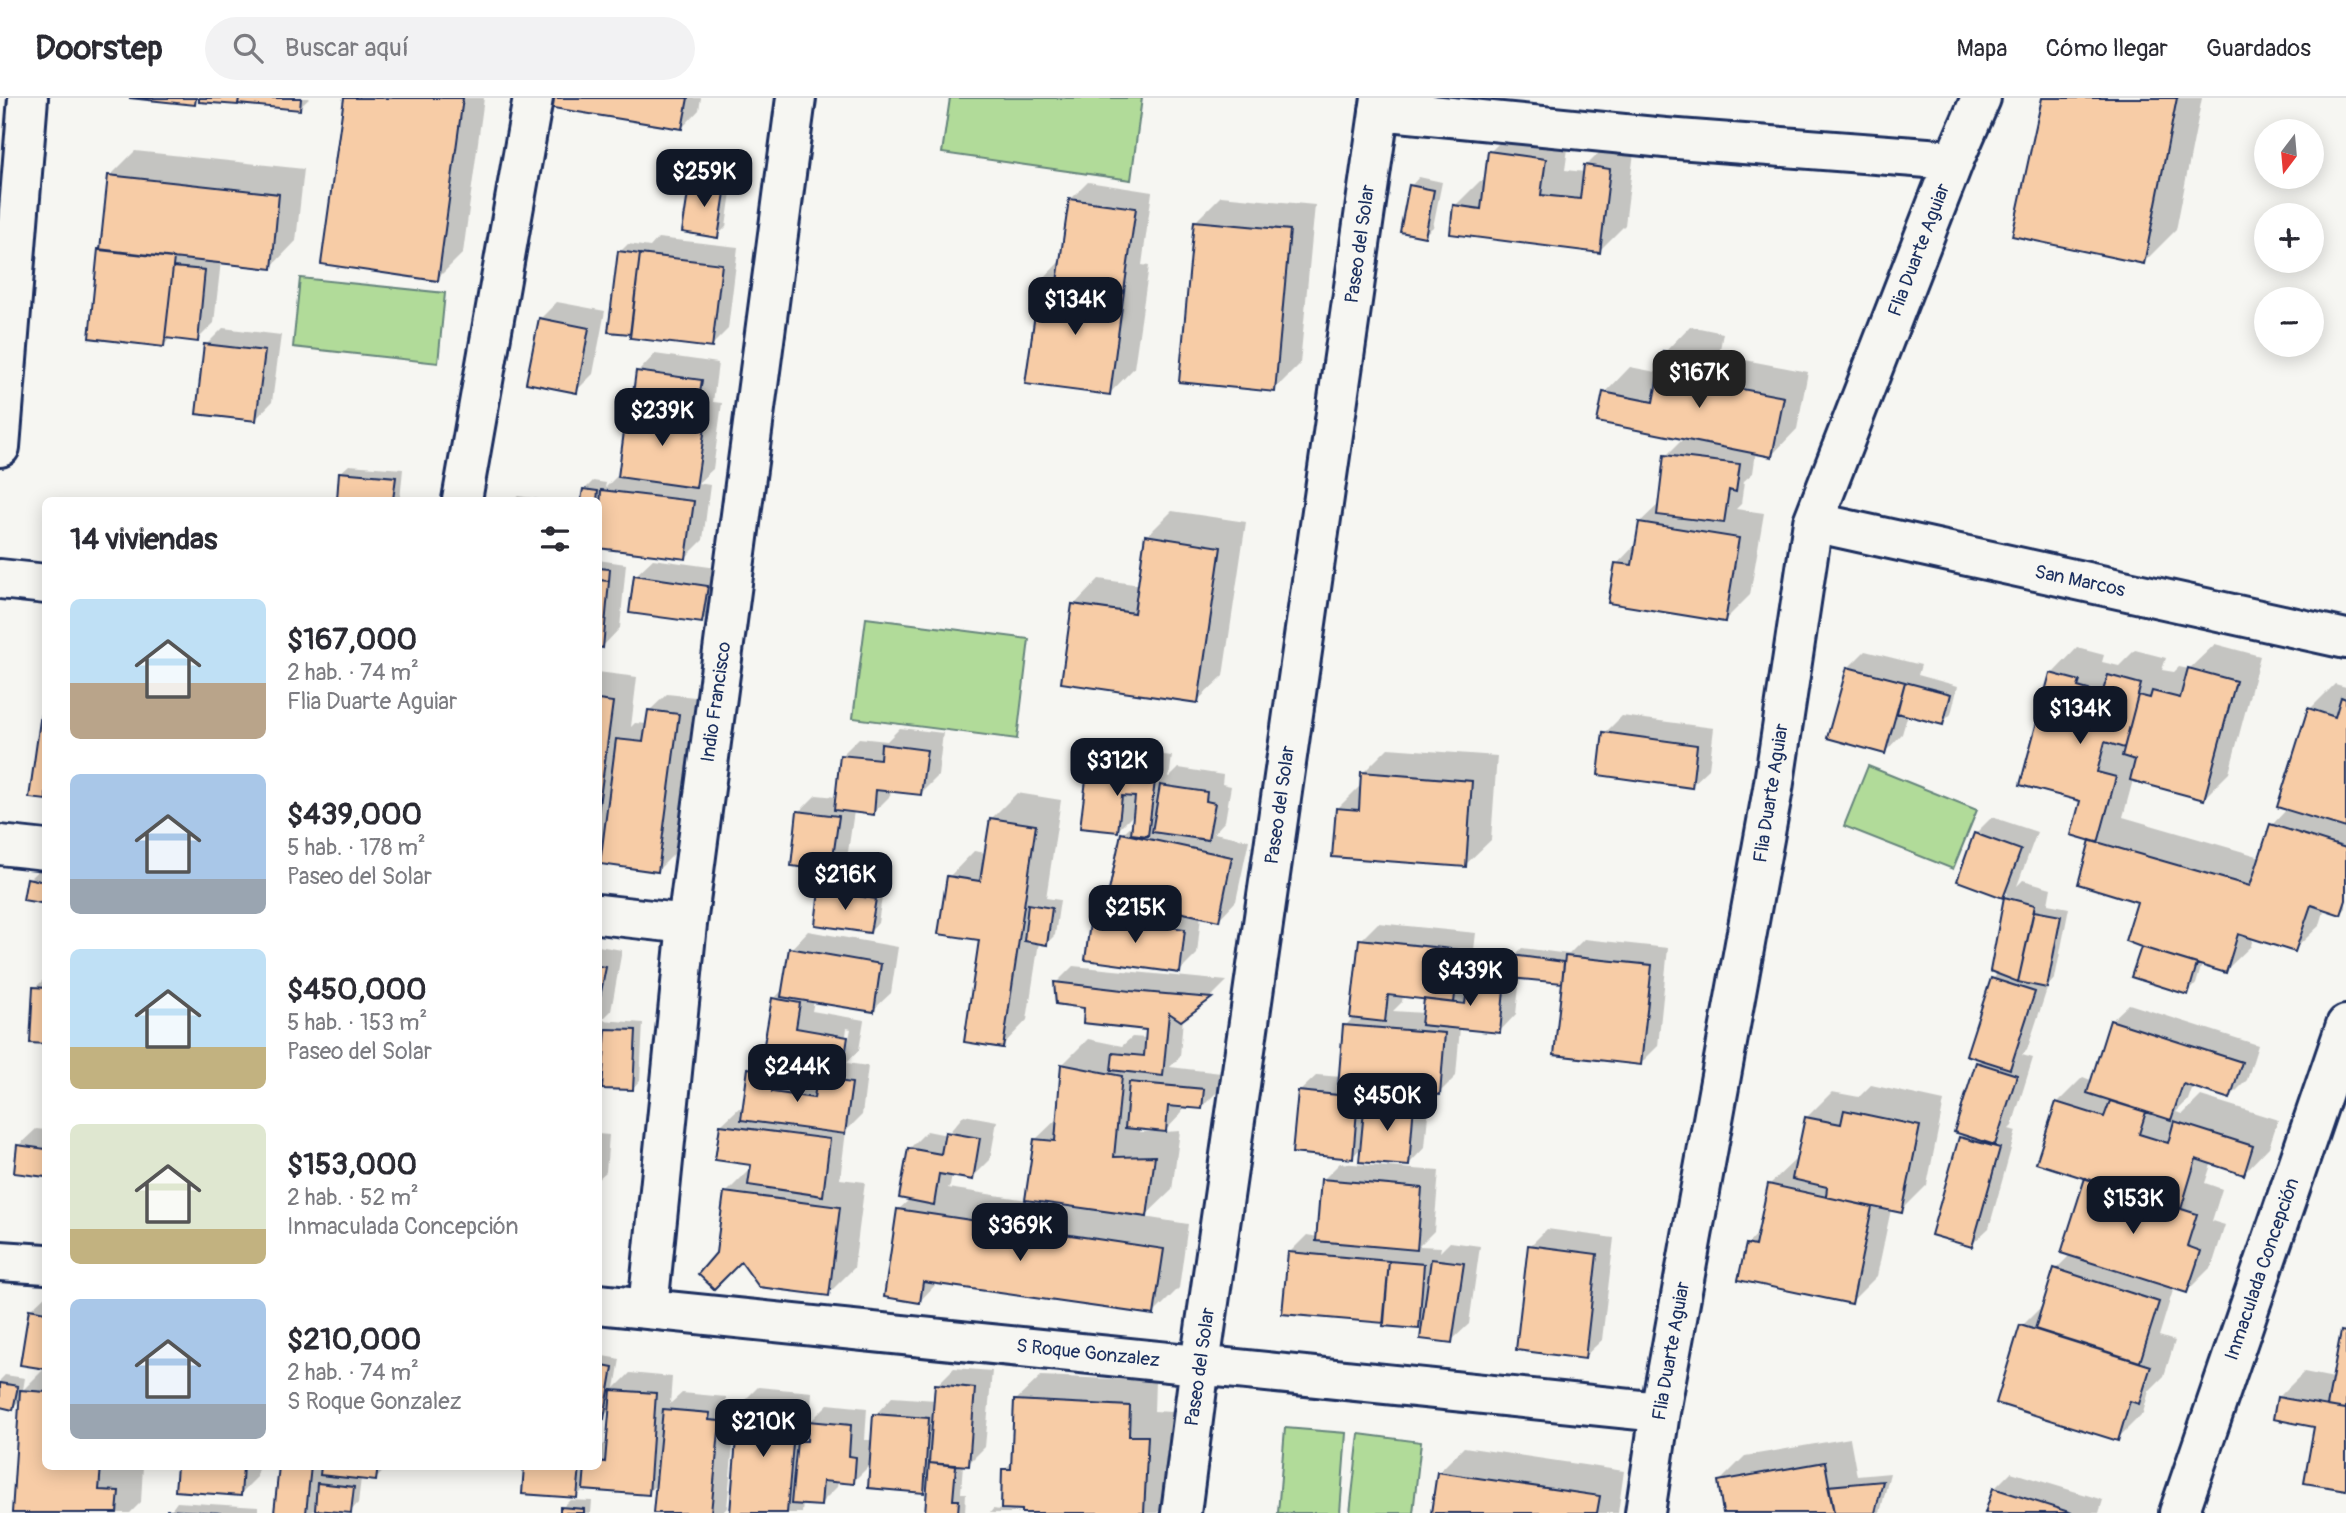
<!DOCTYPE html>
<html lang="es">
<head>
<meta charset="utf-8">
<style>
  body { margin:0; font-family:Pangolin,sans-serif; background:#f2f2f3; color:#2b2b33; height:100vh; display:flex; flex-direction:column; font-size:26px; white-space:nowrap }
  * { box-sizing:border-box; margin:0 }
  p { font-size:23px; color:#7c7c81 }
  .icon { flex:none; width:38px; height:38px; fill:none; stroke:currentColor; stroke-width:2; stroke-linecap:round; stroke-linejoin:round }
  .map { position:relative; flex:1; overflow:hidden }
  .details { position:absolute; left:42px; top:399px; width:560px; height:973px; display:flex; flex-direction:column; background:#fff; border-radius:10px; box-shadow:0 4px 18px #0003 }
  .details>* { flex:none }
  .needle { width:46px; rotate:196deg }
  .tools { position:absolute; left:2254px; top:21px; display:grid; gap:14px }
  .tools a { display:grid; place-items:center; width:70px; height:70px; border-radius:50%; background:#fff; box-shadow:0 4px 18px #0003; font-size:35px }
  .price { position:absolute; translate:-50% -60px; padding:0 16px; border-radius:14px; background:#111827; color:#fff; font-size:23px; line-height:46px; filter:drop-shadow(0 2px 4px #0008) }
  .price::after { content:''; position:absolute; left:50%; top:42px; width:21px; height:16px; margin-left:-10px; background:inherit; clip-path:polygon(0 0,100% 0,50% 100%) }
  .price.selected { background:#222; color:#fff }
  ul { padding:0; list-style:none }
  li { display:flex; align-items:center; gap:21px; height:175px; padding:0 28px }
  li span { display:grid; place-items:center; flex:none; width:196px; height:140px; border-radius:10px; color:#555 }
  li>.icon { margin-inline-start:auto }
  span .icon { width:84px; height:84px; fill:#fffc; stroke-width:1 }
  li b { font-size:30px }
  h2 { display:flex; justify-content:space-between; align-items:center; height:84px; padding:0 28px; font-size:30px }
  header { display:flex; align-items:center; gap:42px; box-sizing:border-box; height:98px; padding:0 35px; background:#fff; border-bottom:2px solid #e1e1e2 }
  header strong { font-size:33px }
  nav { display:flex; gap:38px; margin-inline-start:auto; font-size:24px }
  .search { width:490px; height:63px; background:#f2f2f3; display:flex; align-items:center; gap:18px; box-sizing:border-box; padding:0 24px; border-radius:38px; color:#7c7c81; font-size:26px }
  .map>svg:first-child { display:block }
</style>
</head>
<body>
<header>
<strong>Doorstep</strong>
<div class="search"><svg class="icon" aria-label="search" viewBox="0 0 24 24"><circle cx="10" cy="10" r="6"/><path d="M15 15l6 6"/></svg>Buscar aquí</div>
<nav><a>Mapa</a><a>Cómo llegar</a><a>Guardados</a></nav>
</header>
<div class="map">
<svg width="2346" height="1415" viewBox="0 0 2346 1415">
  <rect width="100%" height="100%" fill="#f6f6f2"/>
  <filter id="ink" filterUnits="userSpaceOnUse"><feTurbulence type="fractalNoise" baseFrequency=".0143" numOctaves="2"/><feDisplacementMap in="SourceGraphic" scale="14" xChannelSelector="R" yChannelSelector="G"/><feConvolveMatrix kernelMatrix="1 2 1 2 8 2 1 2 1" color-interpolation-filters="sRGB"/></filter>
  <g filter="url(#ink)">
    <path fill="#b1db99" stroke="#66857c" stroke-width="2" d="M950,0H1142L1131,82L942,55Z
      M300,180L445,195L438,265L293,249Z
      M866,520L1029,541L1017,641L853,620Z
      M1868,668L1977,712L1953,771L1844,728Z
      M1285,1330L1346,1335L1340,1415H1278Z
      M1359,1336L1421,1344L1413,1415H1350Z"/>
    <path fill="#0003" fill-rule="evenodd" d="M201,0H310L299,10Z
      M345,0H484L463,155L437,181Z
      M551,0H701L699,12L682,30Z
      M2044,0H2202L2176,132L2143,165Z
      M1515,29L1570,36L1565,72L1585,74L1586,68L1612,42L1635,46L1625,127L1599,153L1455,108L1480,83H1486L1490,54Z
      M135,53L304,71L296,143L271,169L221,163L214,225L197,242L171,239L164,247L110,78Z
      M700,75L733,80L726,129L717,138L691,83Z
      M1419,79L1442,84L1433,129L1424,137L1411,88Z
      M1088,84L1152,94L1142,167L1149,168L1134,270L1109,296L1042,182L1062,161L1071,101Z
      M1221,98L1315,107L1300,266L1274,292L1196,123Z
      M658,140L738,149L728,231L711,248L632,231L629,234L620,154L628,146L650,149Z
      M557,204L605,213L593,276L576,293L540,221Z
      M1690,228L1723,235L1719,257L1808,274L1797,331L1772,357L1756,354L1753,375L1744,383L1741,406L1736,411L1764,415L1750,497L1725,522L1617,466L1637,445L1640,424L1660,405L1666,358L1684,340L1605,295L1630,269L1661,275L1665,254Z
      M223,230L281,237L272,304L255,322L206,247Z
      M655,256L718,265L713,304L722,305L713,371L698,385L710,387L703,442L686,459L598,448L601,408L598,410V402H583L584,392L593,383L606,385L605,390L620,375L629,312L633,308L638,274Z
      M349,367L403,371L400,402H338L340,375Z
      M518,398L546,402H513Z
      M1172,413L1246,424L1223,578L1197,603L1074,507L1099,481L1140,487L1147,438Z
      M653,461L724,471L719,506L701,524L635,478Z
      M598,462L626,466L620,530L603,548L598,547Z
      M2215,546L2260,558L2229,675L2204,700L2133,682L2123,719L2261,759L2272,727L2288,710L2310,611L2335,586L2346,589V810L2341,815L2325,810L2320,827L2294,852L2253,839L2251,848L2225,873L2202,866L2196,886L2188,895L2142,849L2139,803L2092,741L2052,576L2077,550L2104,557L2102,564L2119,568L2135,552L2166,560L2162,572L2174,574L2179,569L2189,571Z
      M1865,553L1921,567L1918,577L1958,588L1951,616L1942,625L1908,616L1902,636L1885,654L1848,570Z
      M598,574L637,579L631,629L635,625L648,626L649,613L667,596L695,599L675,755L658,772L604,750L598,755Z
      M1622,618L1714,630L1709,671L1691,688L1605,635Z
      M900,630L943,635L938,678L921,695L891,692L890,698L873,715L854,713L848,754L831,771L799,714L816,697L837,699L841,658L859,640L887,643Z
      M1107,650L1172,658L1169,680L1179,670L1223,677L1222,686L1231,688L1225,723L1214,735L1249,742L1236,803L1219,821L1201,817L1197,856L1180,873L1092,819L1110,802L1131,805L1132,802L1122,736L1134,725L1135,715L1118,732L1090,667Z
      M1388,650L1497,658L1491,742L1465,767L1337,711L1362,686L1363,675Z
      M1017,695L1061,702L1046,800L1060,802L1055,837L1047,845L1039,844L1027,922L1002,948L981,840L949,779L974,753L986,755L991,721Z
      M1992,719L2037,734L2017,788L2023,782L2051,790L2048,806L2069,810L2055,880L2048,888L2027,952L2022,957L2033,960L2012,1028L2009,1031L2016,1033L1989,1130L1971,1147L1960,1040L1964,1036L1977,965L1982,960L1993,881L1998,875L1992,872L2007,794L2003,798L1975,736Z
      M46,765V805L29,781Z
      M829,785L883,793L878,825L870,834L821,793Z
      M1378,825L1476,835L1471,877L1488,861L1513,863L1514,858L1522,850L1569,856L1584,841L1668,850L1658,948L1641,965L1563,884L1520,879L1516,916L1499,934L1460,929L1456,978L1439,995H1430L1425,1049L1408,1067L1362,1049L1352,1059L1299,994L1317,977L1341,979L1345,928L1355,918L1361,842ZM1403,897L1426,900L1424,915L1393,913L1402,904Z
      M808,833L898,849L891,895L873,912L814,903L812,913L864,922L859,952L847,965L868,968L862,1017L846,1033L840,1081L865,1084L854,1170L828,1196L741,1161L718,1156L726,1095L751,1070L753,1065L721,1027L739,1010L745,1011L750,971L764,957L774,901L784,890L791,851ZM847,930L851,931L847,952H844ZM790,961L831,968L818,981L788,977Z
      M598,848L622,852L611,913L602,922L643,925L640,982L632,991L605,975L598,982Z
      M1073,868L1227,883L1211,899L1183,919L1180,959L1170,969L1221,975L1219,992L1202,1009L1183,1007L1182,1015L1164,1034L1180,1033L1172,1092L1144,1119L1188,1126L1179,1190L1153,1216L938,1184L920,1203L898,1112L910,1101L909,1051L927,1033L947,1037L964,1017L997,1023L990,1062L972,1080L952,1076L950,1087L948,1090L1027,1102L1035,1042L1059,1019L1063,966L1088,941L1122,948L1132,939L1147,940L1148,931L1086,908L1056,885ZM1139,1030L1154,1031V1034H1139Z
      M46,879V944L35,890Z
      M2129,906L2258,947L2247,982L2230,999L2193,988L2188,1002L2176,1014L2183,1016L2201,998L2278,1022L2269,1049L2244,1075L2212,1064L2205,1085L2222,1091L2212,1123L2225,1127L2212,1168L2187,1193L2174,1189L2159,1238L2175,1243L2164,1278L2149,1293L2143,1315L2117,1341L2022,1228L2045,1205L2056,1171L2071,1156L2087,1079L2057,1005L2083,979L2093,983L2111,923Z
      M1871,987L1944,1003L1927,1087L1901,1113L1891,1111L1877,1178L1851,1204L1747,1147L1759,1134L1769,1087L1795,1062H1797L1807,1019L1832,994L1859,999Z
      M36,1031L46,1032V1077L18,1048Z
      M598,1036L609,1037L606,1074L598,1081Z
      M1340,1065L1439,1073L1434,1133L1419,1148L1441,1149L1440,1154L1450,1144L1480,1148L1469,1226L1451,1243L1424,1224L1418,1229L1289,1155L1307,1137L1318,1139L1323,1082Z
      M1547,1131L1614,1140L1602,1242L1584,1259L1530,1148Z
      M46,1197V1368H143L141,1404L130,1415H31L21,1301L12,1310L0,1307V1282L5,1277L25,1280L23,1292L45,1270L30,1212Z
      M2346,1230V1390L2316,1327L2278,1300L2304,1274L2334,1280L2342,1234Z
      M603,1258L620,1261L615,1290L630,1275L672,1279L670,1306L682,1295L726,1299V1305L737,1306L727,1410L722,1415H655L658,1385L648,1395L585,1390L577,1398L526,1368H598V1352L604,1346H608L611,1311L603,1319L598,1318V1262Z
      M954,1270L992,1273L985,1349L968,1366H963L961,1395H966L965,1415H927L929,1387L923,1393L871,1366L853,1384L838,1383L837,1389L820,1406L803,1405L802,1415H732L741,1306L758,1289L812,1294L810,1324L828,1306L867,1310L865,1342H873L875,1317L892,1299L936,1302L937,1287Z
      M1041,1278L1155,1283L1154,1313L1172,1314L1168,1404L1157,1415H1024L1004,1372L1013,1363L1015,1303Z
      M1850,1340L1857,1378L1890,1375L1880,1415H1725L1719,1384L1745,1358Z
      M1464,1349L1624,1373L1618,1415H1433L1439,1374Z
      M179,1368H258L257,1379L240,1396Z
      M280,1368H388L375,1382L361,1380L358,1405L349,1415L316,1410L311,1415H276Z
      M2011,1374L2103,1402L2099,1415H1987L1994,1391Z
      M570,1402L592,1403L591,1415H561L562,1410Z
      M177,1404L258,1409V1415H169Z
      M993,1411L1023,1415H990Z"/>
    <path fill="#f7cca6" stroke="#1b2f5e" stroke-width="2" d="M129,0H196L195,7Z
      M199,0H239L238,7L199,4Z
      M239,0H301L300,12L238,6Z
      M344,0H463L438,183L321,166Z
      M549,0H688L682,31L547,9Z
      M2042,0H2177L2144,166L2012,138Z
      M1488,53L1546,61L1541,97L1580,101L1584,67L1610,71L1600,155L1450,136L1453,107L1481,111Z
      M108,77L279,96L272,171L100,152Z
      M690,82L726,88L718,140L682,134Z
      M1409,87L1434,92L1425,139L1400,134Z
      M1069,101L1136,110L1124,193L1057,184Z
      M1194,123L1290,132L1275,294L1179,284Z
      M98,151L174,160L164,249L89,240Z
      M618,153L640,156L630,236L608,234Z
      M640,156L722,166L712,250L630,240Z
      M173,169L205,172L198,244L165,240Z
      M1040,181L1124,193L1110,297L1025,286Z
      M539,220L589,230L577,295L526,285Z
      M204,246L265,253L256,323L196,316Z
      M1663,253L1699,260L1695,282L1784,299L1772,359L1597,324L1603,294L1653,304Z
      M636,273L702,282L696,321L631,311Z
      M627,311L706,322L696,390L618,379Z
      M1664,357L1740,366L1736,394L1729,392L1724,425L1657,417Z
      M339,374L396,379L393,402H337Z
      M583,391L598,393L597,402H581Z
      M601,392L694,403L686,461L598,450Z
      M1639,424L1739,440L1725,524L1608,505L1615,465L1632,467Z
      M1145,437L1221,449L1198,605L1061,585L1072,506L1134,515Z
      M598,470L610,471L609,483L598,482Z
      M634,477L708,488L702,525L629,515Z
      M598,482L609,483L603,550L598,549Z
      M1847,569L1905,584L1885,656L1827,640Z
      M2188,570L2236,583L2204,702L2130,682L2135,662L2122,658L2138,597L2150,600L2152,593L2180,600Z
      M2050,575L2080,583L2078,589L2102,596L2108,577L2141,586L2124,650L2105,644L2097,674L2116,679L2098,745L2071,737L2080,703L2020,687Z
      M46,580V702L29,700Z
      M1905,584L1951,596L1943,627L1897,615Z
      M2341,599L2346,601V730L2277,709L2308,610L2335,619Z
      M598,602L613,604L598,715Z
      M648,612L679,616L658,774L600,766L616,641L643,644Z
      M1603,634L1697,647L1692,690L1598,677Z
      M881,646L927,652L921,697L876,692L874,717L834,712L840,657L880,661Z
      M1088,666L1156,675L1148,738L1131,736L1135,699L1122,698L1118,734L1080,730Z
      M1361,674L1472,683L1466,769L1332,759L1336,710L1359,712Z
      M1160,687L1207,694L1206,703L1215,705L1208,742L1152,734Z
      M797,713L839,718L831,773L791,768Z
      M990,720L1036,727L1003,950L964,944L979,842L938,836L947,778L980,783Z
      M2270,726L2346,750V802L2341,817L2311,807L2295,854L2238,836L2226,875L2141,849L2125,843L2137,804L2078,786L2090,742L2250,788Z
      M1121,735L1232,759L1219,823L1108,798Z
      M1974,735L2021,752L2003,800L1957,783Z
      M27,780L46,784V806L23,802Z
      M819,792L876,801L870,835L815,827Z
      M2004,799L2035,807L2018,884L1990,873Z
      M1028,806L1052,810L1047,847L1024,843Z
      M2034,813L2061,818L2047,890L2018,884Z
      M1091,818L1185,831L1180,875L1085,862Z
      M1359,841L1460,852L1454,905L1388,897L1385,924L1350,920Z
      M2141,849L2197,866L2188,897L2131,879Z
      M789,850L881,866L874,914L781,899Z
      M1512,857L1564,864L1562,885L1510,880Z
      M1565,858L1652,867L1641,967L1554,957Z
      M598,868L606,869L598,909Z
      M1469,877L1505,881L1500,935L1421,927L1424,901L1465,906Z
      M1991,880L2035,894L2010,971L1966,957Z
      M1054,884L1131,893L1212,900L1181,923L1169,915L1163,978L1111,972L1113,955L1144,958L1146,932L1083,925L1084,910L1056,906Z
      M33,889L46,890V946L30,945Z
      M772,900L800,905L796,930L848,939L843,972L762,958Z
      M2110,922L2242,964L2230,1001L2183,986L2171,1022L2087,995Z
      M1343,927L1445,935L1440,997L1338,989Z
      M606,931L636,932L633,992L602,991Z
      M1976,964L2017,977L1995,1047L1954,1034Z
      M1061,966L1122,978L1114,1059L1155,1058L1147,1119L1025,1102L1034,1041L1055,1043Z
      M748,970L774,975L772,994L814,1000L817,980L852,985L845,1036L741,1022Z
      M1129,984L1204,991L1202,1011L1168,1008L1166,1034L1125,1030Z
      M1298,993L1358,999L1353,1061L1292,1055Z
      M1365,1002L1414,1006L1409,1068L1359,1064Z
      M2110,1003L2146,1014L2139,1036L2168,1045L2174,1023L2253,1048L2244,1077L2196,1061L2181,1111L2036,1065L2056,1004L2104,1019Z
      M1844,1012L1920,1028L1902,1115L1826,1099L1827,1089L1792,1081L1805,1019L1841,1026Z
      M720,1027L830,1041L823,1098L748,1087L751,1067L715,1062Z
      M945,1034L980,1040L973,1082L939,1076L934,1107L899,1100L908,1050L941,1056Z
      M1959,1039L2000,1050L1972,1149L1931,1137Z
      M17,1047L46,1051V1079L14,1075Z
      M2085,1080L2197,1116L2187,1148L2201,1153L2187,1195L2061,1155Z
      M1321,1081L1422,1090L1417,1152L1316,1143Z
      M1768,1086L1872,1109L1852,1206L1738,1182L1746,1146L1755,1148Z
      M724,1094L840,1109L829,1198L759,1189L741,1164L714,1191L698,1176L716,1155Z
      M897,1111L1164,1151L1154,1217L923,1184L920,1205L884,1199Z
      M1528,1147L1597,1156L1585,1261L1516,1252Z
      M1288,1154L1389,1163L1384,1225L1282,1216Z
      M1431,1161L1464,1165L1452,1245L1420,1241Z
      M1389,1163L1424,1166L1419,1231L1383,1228Z
      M2054,1170L2159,1204L2140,1264L2035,1231Z
      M29,1211L46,1214V1271L20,1267Z
      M2020,1227L2151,1268L2139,1306L2130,1303L2118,1343L1996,1305Z
      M2341,1233L2346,1234V1311L2327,1308Z
      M598,1266L613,1269L604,1321L598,1320Z
      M0,1285L18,1288L13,1312L0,1309Z
      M935,1286L975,1290L969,1368L929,1365Z
      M20,1292L46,1294V1368H101L99,1392L119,1393L117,1415H12Z
      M611,1292L656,1295L649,1397L583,1392L585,1368H598V1363L605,1364Z
      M2277,1299L2346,1311V1392L2304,1385L2314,1329L2273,1321Z
      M1014,1302L1130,1308L1129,1338H1148L1144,1415H1022V1412L1001,1411L1002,1371H1011Z
      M739,1305L796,1311L787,1415H730Z
      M663,1311L710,1315L709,1322L720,1323L711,1415H653Z
      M873,1316L929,1320L924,1395L868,1390Z
      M808,1323L851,1327L849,1358L856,1359L854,1386L823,1383L821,1408L791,1406L797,1343H807Z
      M1825,1364L1834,1415H1723L1718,1383Z
      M929,1365L956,1368L953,1402H959L958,1415H925Z
      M177,1368H243L241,1398L175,1393Z
      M279,1368H311L306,1415H274Z
      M321,1368H378L376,1383L320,1377Z
      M524,1368H580L577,1400L522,1396Z
      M1437,1374L1600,1398L1597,1415H1431Z
      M1883,1383L1875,1415H1834L1828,1388Z
      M317,1385L354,1389L351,1415L315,1412Z
      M1993,1390L2072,1415H1985Z
      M560,1409L584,1411V1415H560Z
      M167,1412L221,1415H167Z"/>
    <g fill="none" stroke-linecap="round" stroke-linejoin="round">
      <g stroke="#1b2f5e" stroke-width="44">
        <path id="minor" d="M1379,12L1665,40L1954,62
          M0,349L28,0
          M462,402L533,0
          M1813,424L2346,541
          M0,481L46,486
          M0,747L46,752
          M598,816L687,826
          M0,1163L46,1166
          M598,1206L1660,1314
          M648,1210L687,826L796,0
          M1181,1415L1200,1267L1381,0
          M1645,1415L1660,1314L1773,691L1813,424L1954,62L1981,0
          M2179,1415L2346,927"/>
      </g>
      <use href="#minor" stroke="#f6f6f2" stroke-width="38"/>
    </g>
  </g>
  <g text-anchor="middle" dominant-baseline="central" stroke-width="5" stroke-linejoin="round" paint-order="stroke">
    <g font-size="19" fill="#1b2f5e" stroke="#f6f6f2">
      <text transform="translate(1360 146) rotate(-82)">Paseo del Solar</text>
      <text transform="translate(1919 152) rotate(-69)">Flia Duarte Aguiar</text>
      <text transform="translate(2080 483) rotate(12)">San Marcos</text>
      <text transform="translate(716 604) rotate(-82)">Indio Francisco</text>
      <text transform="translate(1771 695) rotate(-81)">Flia Duarte Aguiar</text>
      <text transform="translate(1280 707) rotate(-82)">Paseo del Solar</text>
      <text transform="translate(2262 1171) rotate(-71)">Inmaculada Concepción</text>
      <text transform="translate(1671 1253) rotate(-80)">Flia Duarte Aguiar</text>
      <text transform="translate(1088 1255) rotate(6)">S Roque Gonzalez</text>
      <text transform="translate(1200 1269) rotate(-82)">Paseo del Solar</text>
    </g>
  </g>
</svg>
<div class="tools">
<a><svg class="needle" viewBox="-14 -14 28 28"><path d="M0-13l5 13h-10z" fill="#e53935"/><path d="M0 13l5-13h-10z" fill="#7c7c81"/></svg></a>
<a>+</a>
<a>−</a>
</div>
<b class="price" style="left:704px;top:111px">$259K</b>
<b class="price" style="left:1075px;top:239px">$134K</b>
<b class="price selected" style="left:1699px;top:312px">$167K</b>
<b class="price" style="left:662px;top:350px">$239K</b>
<b class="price" style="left:2080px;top:648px">$134K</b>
<b class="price" style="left:1117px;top:700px">$312K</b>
<b class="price" style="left:845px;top:814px">$216K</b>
<b class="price" style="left:1135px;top:847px">$215K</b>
<b class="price" style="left:1470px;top:910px">$439K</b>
<b class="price" style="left:797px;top:1006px">$244K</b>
<b class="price" style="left:1387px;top:1035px">$450K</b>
<b class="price" style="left:2133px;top:1138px">$153K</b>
<b class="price" style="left:1020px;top:1165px">$369K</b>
<b class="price" style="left:763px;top:1361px">$210K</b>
<section class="details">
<h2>14 viviendas<svg class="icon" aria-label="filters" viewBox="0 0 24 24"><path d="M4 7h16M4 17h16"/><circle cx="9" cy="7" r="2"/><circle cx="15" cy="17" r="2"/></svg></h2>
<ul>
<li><span style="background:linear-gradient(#bfe0f5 60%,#b9a48a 0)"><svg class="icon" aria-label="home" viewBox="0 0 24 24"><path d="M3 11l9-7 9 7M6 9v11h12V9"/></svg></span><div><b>$167,000</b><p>2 hab. · 74 m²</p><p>Flia Duarte Aguiar</p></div></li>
<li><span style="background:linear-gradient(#a9c7e8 75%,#9aa5b1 0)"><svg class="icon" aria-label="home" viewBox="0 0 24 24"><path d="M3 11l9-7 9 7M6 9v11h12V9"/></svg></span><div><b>$439,000</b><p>5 hab. · 178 m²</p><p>Paseo del Solar</p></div></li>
<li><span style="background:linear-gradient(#bfe0f5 70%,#c2b280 0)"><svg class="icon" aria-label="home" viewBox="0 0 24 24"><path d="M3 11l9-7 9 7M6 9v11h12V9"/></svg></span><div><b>$450,000</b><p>5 hab. · 153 m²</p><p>Paseo del Solar</p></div></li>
<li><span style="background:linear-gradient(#dfe7d0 75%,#c2b280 0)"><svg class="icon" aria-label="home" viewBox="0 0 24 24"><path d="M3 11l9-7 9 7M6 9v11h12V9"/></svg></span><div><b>$153,000</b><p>2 hab. · 52 m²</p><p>Inmaculada Concepción</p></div></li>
<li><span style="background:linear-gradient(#a9c7e8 75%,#9aa5b1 0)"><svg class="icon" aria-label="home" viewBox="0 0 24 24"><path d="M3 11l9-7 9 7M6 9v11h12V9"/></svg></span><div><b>$210,000</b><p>2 hab. · 74 m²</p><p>S Roque Gonzalez</p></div></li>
</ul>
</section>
</div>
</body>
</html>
